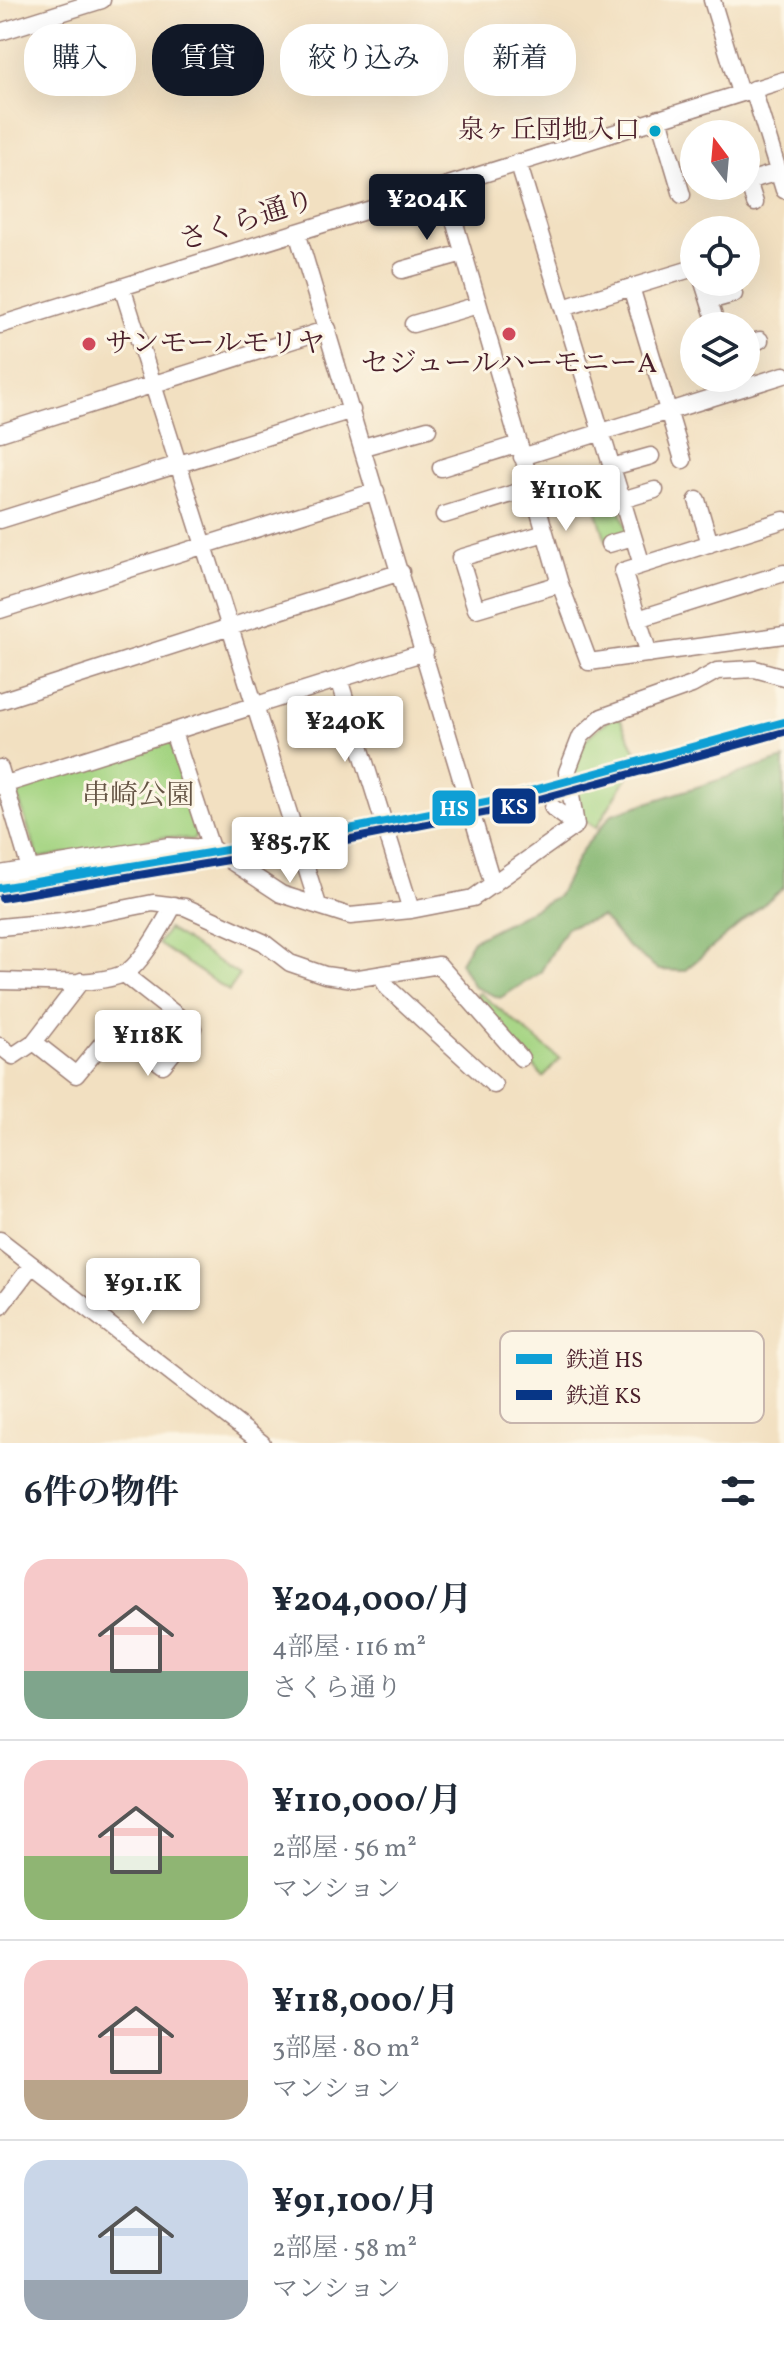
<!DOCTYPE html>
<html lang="ja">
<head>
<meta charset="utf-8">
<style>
  body { margin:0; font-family:Vollkorn,"Noto Serif JP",serif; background:#f2f2f3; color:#1f2937; height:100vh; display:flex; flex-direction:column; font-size:30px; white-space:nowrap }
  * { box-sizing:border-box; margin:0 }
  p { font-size:26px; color:#747a83 }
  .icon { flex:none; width:44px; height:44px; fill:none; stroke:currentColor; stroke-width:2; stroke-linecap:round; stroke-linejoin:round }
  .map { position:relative; height:1443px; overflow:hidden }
  .sheet { display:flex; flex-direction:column; background:#fff; flex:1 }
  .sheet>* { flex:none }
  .top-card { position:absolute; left:24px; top:24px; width:736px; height:72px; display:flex; gap:16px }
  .needle { width:52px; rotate:344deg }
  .tools { position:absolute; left:680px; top:120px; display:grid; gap:16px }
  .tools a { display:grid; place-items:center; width:80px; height:80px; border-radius:50%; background:#fff; box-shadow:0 8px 32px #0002; font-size:40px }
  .price { position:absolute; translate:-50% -68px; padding:0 18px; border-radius:8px; background:#fff; color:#222; font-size:26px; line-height:52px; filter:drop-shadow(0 2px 4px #0008) }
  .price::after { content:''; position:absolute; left:50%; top:48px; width:24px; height:18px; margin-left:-12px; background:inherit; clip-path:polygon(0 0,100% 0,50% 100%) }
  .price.selected { background:#111827; color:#fff }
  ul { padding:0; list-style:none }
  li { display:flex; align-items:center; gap:24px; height:200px; padding:0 24px }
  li+li { border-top:2px solid #e0e1e3 }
  li span { display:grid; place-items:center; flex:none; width:224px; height:160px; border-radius:24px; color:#555 }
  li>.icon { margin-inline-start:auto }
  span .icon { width:96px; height:96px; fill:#fffc; stroke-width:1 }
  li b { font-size:34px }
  h2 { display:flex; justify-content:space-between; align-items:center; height:96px; padding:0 24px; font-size:34px }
  .tag { padding:0 28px; border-radius:32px; background:#fff; box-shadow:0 8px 32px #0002; font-size:28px; line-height:72px }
  .tag.selected { background:#111827; color:#fff }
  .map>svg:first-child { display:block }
</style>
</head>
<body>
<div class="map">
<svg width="784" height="1443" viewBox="0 0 784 1443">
  <rect width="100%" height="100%" fill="#fcf5e5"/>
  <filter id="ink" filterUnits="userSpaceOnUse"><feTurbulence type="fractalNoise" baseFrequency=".0125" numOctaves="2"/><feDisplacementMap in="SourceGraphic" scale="16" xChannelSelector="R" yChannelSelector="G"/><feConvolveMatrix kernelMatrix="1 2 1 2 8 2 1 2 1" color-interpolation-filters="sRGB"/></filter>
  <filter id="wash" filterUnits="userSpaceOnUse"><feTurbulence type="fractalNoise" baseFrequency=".006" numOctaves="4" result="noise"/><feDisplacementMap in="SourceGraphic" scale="32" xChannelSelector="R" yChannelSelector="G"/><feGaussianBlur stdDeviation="1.8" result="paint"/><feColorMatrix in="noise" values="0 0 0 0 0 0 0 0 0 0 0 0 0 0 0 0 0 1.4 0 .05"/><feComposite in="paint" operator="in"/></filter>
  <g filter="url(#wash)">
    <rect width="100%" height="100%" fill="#f2e0c1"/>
    <path fill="#a4d482" stroke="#777a56" stroke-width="2" d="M614,493L628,532L606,541L593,499Z
      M618,714L639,758L596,828L579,816C569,756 566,749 618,714Z
      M164,740L171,744L199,833L193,840L165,837L38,858L16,791L18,786Z
      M168,929L239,975L229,991L158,944Z
      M480,993L560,1059L543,1077L476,995Z"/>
    <path fill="#83b670" stroke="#666a4e" stroke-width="2" d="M784,759V887L684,971L659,970L626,945L602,917L567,927L540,973L500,998L474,987L460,962L473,940L558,896L582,850L612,814Z"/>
  </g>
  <g filter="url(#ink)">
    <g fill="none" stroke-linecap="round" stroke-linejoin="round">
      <g stroke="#9e8076" stroke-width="19">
        <path id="minor" d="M712,0L740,93
          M0,32L102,0
          M753,89L784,190
          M659,118L682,195
          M518,162L642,565
          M444,186L560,584L589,662L784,635
          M755,203L748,181L778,172
          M297,232L493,885
          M402,270L463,253
          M703,282L717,326
          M122,287L318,905
          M631,287L683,460
          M709,301L734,294
          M563,308L694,268
          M413,324L478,305
          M0,325L784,80
          M746,344L760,340
          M0,433L328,329
          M363,447L428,429
          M522,457L784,375
          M612,467L651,456
          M441,468L519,444
          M593,494L618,487
          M622,500L655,490
          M697,500L710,544
          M444,515L531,488
          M0,520L352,410
          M545,533L460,558L476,609L560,584
          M609,544L633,537
          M0,610L376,491
          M638,619L784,573
          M649,654L623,571L784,520
          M339,679L411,910
          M0,701L401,572
          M173,732L211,848
          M0,768L30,869
          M0,786L425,652
          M553,808L576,825
          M0,874L169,846L211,848L281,894L350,916L411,910L473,898L576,825L567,772L581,736L602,717L692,685L717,671L755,669L784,677
          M0,927L62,921L153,903L185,907L263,942L290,963L325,975L353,979L439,965L521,1058
          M381,977L388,988L494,1085
          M0,981C35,981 92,987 123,974C141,967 164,922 174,905
          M34,1042L81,981
          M0,1046L13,1056L34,1042L76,1075L114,1029L163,1065L193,1028L124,974
          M0,1240L262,1443
          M0,1307L32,1265"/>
      </g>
      <use href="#minor" stroke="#fff" stroke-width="16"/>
      <g stroke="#fcf5e5" stroke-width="14">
        <path id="rail-1" d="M0,888L334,832L501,799L784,722"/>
      </g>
      <g stroke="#fcf5e5" stroke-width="14">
        <path id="rail-2" d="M2,898L336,842L503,809L784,732"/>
      </g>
      <use href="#rail-1" stroke="#0f9fd5" stroke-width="8"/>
      <use href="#rail-2" stroke="#073686" stroke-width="8"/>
    </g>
  </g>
  <circle fill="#04a2c6" stroke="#fcf5e5" stroke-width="3" cx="655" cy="131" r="7"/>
  <g fill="#d1495b" stroke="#fcf5e5" stroke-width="3">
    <circle cx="509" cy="334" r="8"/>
    <circle cx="89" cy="344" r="8"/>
  </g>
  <g text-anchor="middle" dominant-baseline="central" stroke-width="6" stroke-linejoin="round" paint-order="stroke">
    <g font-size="26" fill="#4a1f2b" stroke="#fcf5e5" text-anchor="end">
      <text x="640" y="131">泉ヶ丘団地入口</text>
    </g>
    <g font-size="28" fill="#4a1f2b" stroke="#fcf5e5">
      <text transform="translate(247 221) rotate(-18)">さくら通り</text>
    </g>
    <g font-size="28" fill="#4a1f2b" stroke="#fcf5e5" text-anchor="start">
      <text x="105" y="344">サンモールモリヤ</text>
      <text x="509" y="364" text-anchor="middle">セジュールハーモニーA</text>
    </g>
    <g font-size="28" fill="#655545" stroke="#fcf5e5">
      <text x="138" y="796">串崎公園</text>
    </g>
  </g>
  <rect x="500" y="1331" width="264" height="92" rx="12" fill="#fcf5e5" stroke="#c7b5ad" stroke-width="2"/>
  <rect x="516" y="1354" width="36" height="10" fill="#0f9fd5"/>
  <rect x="516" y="1390" width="36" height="10" fill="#073686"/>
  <g font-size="22" fill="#4a1f2b">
    <text x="566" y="1367">鉄道 HS</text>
    <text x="566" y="1403">鉄道 KS</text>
  </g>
  <g stroke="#fcf5e5" stroke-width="3">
    <rect x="491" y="787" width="46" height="38" rx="8" fill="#073686"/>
    <rect x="431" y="789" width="46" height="38" rx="8" fill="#0f9fd5"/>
  </g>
  <g font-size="22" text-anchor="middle" font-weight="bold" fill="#fff">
    <text x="514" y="814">KS</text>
    <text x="454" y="816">HS</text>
  </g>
</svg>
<div class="tools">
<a><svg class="needle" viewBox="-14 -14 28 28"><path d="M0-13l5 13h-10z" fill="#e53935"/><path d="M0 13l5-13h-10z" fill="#747a83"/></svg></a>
<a><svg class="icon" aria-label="locate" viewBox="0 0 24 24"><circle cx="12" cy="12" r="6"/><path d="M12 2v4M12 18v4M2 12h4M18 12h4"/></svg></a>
<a><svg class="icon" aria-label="layers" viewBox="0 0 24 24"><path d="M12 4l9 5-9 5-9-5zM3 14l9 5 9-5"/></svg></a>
</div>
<b class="price selected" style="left:427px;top:242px">¥204K</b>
<b class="price" style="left:566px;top:533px">¥110K</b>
<b class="price" style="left:345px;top:764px">¥240K</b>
<b class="price" style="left:290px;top:885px">¥85.7K</b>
<b class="price" style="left:148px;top:1078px">¥118K</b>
<b class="price" style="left:143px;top:1326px">¥91.1K</b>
<div class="top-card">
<a class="tag">購入</a>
<a class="tag selected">賃貸</a>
<a class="tag">絞り込み</a>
<a class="tag">新着</a>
</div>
</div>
<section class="sheet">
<h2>6件の物件<svg class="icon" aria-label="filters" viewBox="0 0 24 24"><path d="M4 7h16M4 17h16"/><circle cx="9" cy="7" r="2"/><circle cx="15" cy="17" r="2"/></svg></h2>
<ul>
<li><span style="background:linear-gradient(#f6c9c9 70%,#7fa58c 0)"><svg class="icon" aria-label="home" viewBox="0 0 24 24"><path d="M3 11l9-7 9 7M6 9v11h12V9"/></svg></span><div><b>¥204,000/月</b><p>4部屋 · 116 m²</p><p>さくら通り</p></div></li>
<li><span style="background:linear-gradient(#f6c9c9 60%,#8fb573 0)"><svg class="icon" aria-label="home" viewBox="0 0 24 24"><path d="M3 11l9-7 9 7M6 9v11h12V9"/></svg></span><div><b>¥110,000/月</b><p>2部屋 · 56 m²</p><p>マンション</p></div></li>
<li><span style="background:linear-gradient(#f6c9c9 75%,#b9a48a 0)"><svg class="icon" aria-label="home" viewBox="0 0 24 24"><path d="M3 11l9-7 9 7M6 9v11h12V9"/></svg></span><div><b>¥118,000/月</b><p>3部屋 · 80 m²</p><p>マンション</p></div></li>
<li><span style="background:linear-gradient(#c9d6e8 75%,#9aa5b1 0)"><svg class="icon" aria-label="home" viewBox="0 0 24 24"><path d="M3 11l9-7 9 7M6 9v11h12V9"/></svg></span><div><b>¥91,100/月</b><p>2部屋 · 58 m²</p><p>マンション</p></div></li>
</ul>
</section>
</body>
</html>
